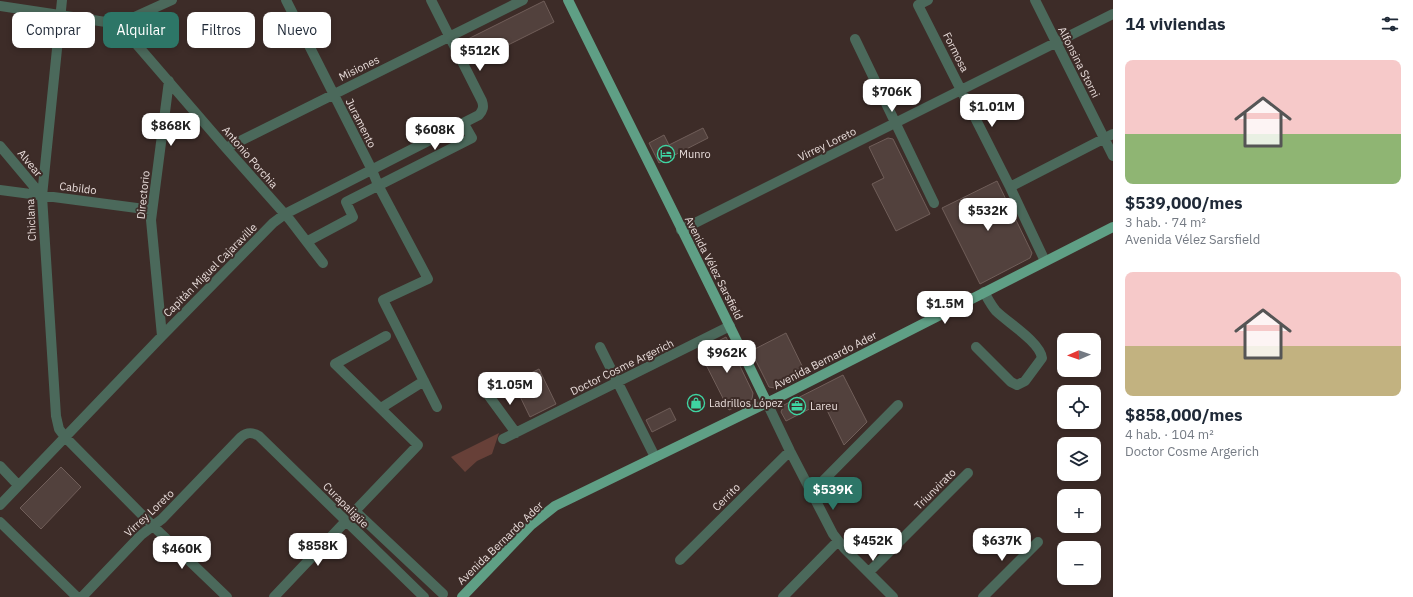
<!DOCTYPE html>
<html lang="es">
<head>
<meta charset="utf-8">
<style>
  body { margin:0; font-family:"IBM Plex Sans",sans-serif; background:#f6f6f7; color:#1f2937; height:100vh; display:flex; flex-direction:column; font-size:15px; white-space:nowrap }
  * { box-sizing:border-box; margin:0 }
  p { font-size:13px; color:#747a83 }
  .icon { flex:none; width:22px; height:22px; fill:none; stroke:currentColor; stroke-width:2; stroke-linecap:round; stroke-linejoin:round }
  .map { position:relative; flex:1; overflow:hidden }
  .side { display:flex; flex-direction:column; background:#fff; width:300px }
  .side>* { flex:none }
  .top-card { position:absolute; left:12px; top:12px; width:380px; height:36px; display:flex; gap:8px }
  .needle { width:26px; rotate:268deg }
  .controls { position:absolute; left:1057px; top:333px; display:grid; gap:8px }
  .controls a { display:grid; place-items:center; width:44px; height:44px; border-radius:8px; background:#fff; box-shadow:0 2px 6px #0003; font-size:20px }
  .price { position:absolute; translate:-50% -34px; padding:0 9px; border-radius:8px; background:#fff; color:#222; font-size:13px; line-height:26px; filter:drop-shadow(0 1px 2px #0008) }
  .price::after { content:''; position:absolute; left:50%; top:24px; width:12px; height:9px; margin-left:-6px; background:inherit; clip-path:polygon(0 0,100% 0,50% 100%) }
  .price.selected { background:#2d7667; color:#fff }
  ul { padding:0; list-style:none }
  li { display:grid; align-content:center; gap:8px; height:212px; padding:0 12px }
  li span { display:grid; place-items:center; height:124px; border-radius:8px; color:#555 }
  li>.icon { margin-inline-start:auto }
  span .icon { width:72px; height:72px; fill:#fffc; stroke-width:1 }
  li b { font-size:17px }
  h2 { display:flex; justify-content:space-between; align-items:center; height:48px; padding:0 12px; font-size:17px }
  .chip { padding:0 14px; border-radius:8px; background:#fff; box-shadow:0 2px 6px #0003; font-size:14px; line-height:36px }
  .chip.selected { background:#2d7667; color:#fff }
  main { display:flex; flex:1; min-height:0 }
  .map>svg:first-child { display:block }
</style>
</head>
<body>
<main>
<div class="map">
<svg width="1113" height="597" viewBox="0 0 1113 597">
  <rect width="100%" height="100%" fill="#3d2c28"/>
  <path fill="#674038" d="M499,433L492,454L477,461L465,472L451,457Z"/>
  <path fill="#52413d" stroke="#705e59" d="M544,1L554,22L472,63L464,45L466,40Z
    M703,128L708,138L659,163L649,143L664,135L669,145Z
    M888,138L893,139L930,214L896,231L872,184L884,178L869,147Z
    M997,181L1032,253L1030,258L980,284L942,208Z
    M786,333L805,372L775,388L769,387L751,351Z
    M726,337L753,393L752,399L729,410L699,351Z
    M539,369L556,404L530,417L513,382Z
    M843,375L867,422L844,445L823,402L786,421L781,412L784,405Z
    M670,408L676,420L652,432L646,420Z
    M61,467L81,487L41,529L20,508Z"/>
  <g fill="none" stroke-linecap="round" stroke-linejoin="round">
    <path stroke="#4b695b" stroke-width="10" d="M62,0L42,196L56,416L59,429L65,437L153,526L227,597
      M286,0L372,170L378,185L428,279L383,300L437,407
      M928,0L918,5L1010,187L1045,261
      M1035,0L1113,156
      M0,6L119,24L172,0
      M119,24L226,148L290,220L323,263
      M855,39L934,203
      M0,146L42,196
      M226,148L523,0
      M1010,187L1113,134
      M0,190L152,210
      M681,230L1113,14
      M308,241L353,217L346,202L472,138L464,124
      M162,336L151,220L169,81
      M386,336L335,364L418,445L355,511L443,594
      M600,347L655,457
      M976,347L1011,382L1017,385L1025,381L1042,358C1040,342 1007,322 996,311C991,305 988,299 984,292
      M486,392L516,433
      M767,403L790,451L833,534L844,548L893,597
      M381,408L424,381
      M503,439L730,326
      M0,466L18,485
      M811,493L898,405
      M0,505L162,336L273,223L285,214L479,115C483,110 484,107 482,101L431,0
      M0,522L77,597
      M680,560L790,451
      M869,572L968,473
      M82,597L141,535L162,519L241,437C247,432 252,432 259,436L424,597
      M274,597L345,522
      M783,597L838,541
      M983,597L1038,542"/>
    <path stroke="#5f9f85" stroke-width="10" d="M568,0C634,134 702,268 767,403
      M462,597L531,525L555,506L785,394L1113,227"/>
  </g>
  <defs>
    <g id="hotel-ring" transform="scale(0.9)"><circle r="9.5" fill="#3d2c28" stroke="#3fd4a2" stroke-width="1.5"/><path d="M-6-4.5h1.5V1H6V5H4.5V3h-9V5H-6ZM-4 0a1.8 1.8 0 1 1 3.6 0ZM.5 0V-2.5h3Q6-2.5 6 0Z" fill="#3fd4a2"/></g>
    <g id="shop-ring" transform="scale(0.9)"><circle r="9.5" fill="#3d2c28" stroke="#3fd4a2" stroke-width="1.5"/><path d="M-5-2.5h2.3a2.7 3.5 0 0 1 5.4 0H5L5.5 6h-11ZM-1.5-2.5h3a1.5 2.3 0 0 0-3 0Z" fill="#3fd4a2"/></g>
    <g id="office-ring" transform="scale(0.9)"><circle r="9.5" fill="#3d2c28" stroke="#3fd4a2" stroke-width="1.5"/><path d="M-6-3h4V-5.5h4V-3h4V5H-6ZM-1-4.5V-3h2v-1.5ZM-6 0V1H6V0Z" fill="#3fd4a2"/></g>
  </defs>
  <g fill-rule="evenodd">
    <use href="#hotel-ring" x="666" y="154"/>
    <use href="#shop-ring" x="696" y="403"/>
    <use href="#office-ring" x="797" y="406"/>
  </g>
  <g text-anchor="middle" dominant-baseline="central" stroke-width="4" stroke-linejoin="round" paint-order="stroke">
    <g font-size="11" fill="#e9dddb" stroke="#3d2c28">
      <text transform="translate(956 52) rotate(63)">Formosa</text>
      <text transform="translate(1079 62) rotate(63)">Alfonsina Storni</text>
      <text transform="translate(359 68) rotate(-26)">Misiones</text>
      <text transform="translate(361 123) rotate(63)">Juramento</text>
      <text transform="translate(827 144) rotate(-26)">Virrey Loreto</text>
      <text transform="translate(250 157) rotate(49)">Antonio Porchia</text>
      <text transform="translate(30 163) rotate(50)">Alvear</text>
      <text transform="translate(78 188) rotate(7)">Cabildo</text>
      <text transform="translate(143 195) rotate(-84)">Directorio</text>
      <text transform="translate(31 220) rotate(-93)">Chiclana</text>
      <text transform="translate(714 268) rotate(63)">Avenida Vélez Sarsfield</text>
      <text transform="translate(210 270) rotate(-45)">Capitán Miguel Cajaraville</text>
      <text transform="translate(825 360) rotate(-27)">Avenida Bernardo Ader</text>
      <text transform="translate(622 367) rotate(-26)">Doctor Cosme Argerich</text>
      <text transform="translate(935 489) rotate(-45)">Triunvirato</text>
      <text transform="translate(726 497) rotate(-45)">Cerrito</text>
      <text transform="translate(346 505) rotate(45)">Curapaligüe</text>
      <text transform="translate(149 513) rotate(-43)">Virrey Loreto</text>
      <text transform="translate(500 543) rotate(-44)">Avenida Bernardo Ader</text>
    </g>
    <g font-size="11" fill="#e9dddb" stroke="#3d2c28" text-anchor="start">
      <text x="679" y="154">Munro</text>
      <text x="709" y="403">Ladrillos López</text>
      <text x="810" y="406">Lareu</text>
    </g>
  </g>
</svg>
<div class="controls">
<a><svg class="needle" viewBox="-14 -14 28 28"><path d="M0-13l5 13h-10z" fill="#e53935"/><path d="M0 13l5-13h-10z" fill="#747a83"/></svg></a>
<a><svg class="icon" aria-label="locate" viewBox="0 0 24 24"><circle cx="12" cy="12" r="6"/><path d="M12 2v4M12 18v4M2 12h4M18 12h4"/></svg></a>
<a><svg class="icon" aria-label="layers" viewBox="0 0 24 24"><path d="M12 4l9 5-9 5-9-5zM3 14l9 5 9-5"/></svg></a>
<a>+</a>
<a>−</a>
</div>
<b class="price" style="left:480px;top:72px">$512K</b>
<b class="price" style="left:892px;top:113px">$706K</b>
<b class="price" style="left:992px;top:128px">$1.01M</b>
<b class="price" style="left:171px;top:147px">$868K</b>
<b class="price" style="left:435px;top:151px">$608K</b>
<b class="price" style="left:988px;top:232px">$532K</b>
<b class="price" style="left:945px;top:325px">$1.5M</b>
<b class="price" style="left:727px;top:374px">$962K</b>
<b class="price" style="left:510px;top:406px">$1.05M</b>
<b class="price selected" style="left:833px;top:511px">$539K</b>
<b class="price" style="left:873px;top:562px">$452K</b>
<b class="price" style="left:1002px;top:562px">$637K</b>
<b class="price" style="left:318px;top:567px">$858K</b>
<b class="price" style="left:182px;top:570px">$460K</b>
<div class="top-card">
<a class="chip">Comprar</a>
<a class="chip selected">Alquilar</a>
<a class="chip">Filtros</a>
<a class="chip">Nuevo</a>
</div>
</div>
<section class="side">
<h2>14 viviendas<svg class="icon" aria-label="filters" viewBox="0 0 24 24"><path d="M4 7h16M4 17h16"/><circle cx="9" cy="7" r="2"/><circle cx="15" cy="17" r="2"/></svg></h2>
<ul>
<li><span style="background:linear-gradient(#f6c9c9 60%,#8fb573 0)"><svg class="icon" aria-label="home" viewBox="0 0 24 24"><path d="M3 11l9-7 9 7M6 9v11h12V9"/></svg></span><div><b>$539,000/mes</b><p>3 hab. · 74 m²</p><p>Avenida Vélez Sarsfield</p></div></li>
<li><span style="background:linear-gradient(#f6c9c9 60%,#c2b280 0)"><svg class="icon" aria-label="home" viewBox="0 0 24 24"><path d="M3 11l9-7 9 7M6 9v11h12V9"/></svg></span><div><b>$858,000/mes</b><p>4 hab. · 104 m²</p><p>Doctor Cosme Argerich</p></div></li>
</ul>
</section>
</main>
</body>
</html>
